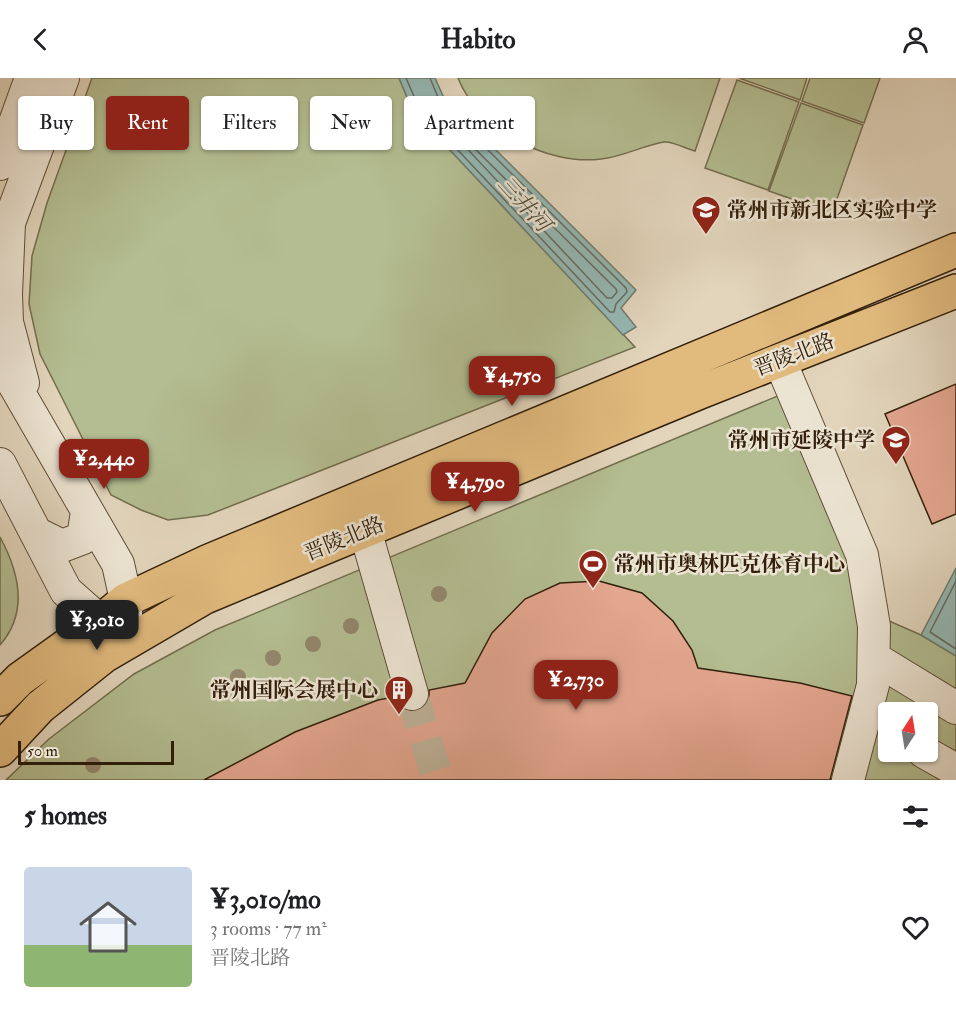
<!DOCTYPE html>
<html lang="en">
<head>
<meta charset="utf-8">
<style>
  body { margin:0; font-family:"IM FELL Double Pica","Noto Serif SC",serif; background:#f6f6f6; color:#202124; height:100vh; display:flex; flex-direction:column; font-size:22px; white-space:nowrap }
  * { box-sizing:border-box; margin:0 }
  p { font-size:20px; color:#757577 }
  .icon { flex:none; width:33px; height:33px; fill:none; stroke:currentColor; stroke-width:2; stroke-linecap:round; stroke-linejoin:round }
  .map { position:relative; height:702px; overflow:hidden }
  .details { display:flex; flex-direction:column; background:#fff; flex:1 }
  .details>* { flex:none }
  .guide { position:absolute; left:18px; top:18px; width:600px; height:54px; display:flex; gap:12px }
  .needle { width:39px; rotate:12deg }
  .tools { position:absolute; left:878px; top:624px; display:grid; gap:12px }
  .tools a { display:grid; place-items:center; width:60px; height:60px; border-radius:6px; background:#fff; box-shadow:0 2px 4px #0004; font-size:30px }
  .scale { position:absolute; left:18px; bottom:15px; width:156px; box-sizing:border-box; padding-left:6px; border:3px solid #33200b; border-top:0; font-size:16px; line-height:21px; white-space:nowrap; color:#33200b; -webkit-text-stroke:4px #ece4d3; paint-order:stroke }
  .price { position:absolute; translate:-50% -51px; padding:0 14px; border-radius:12px; background:#8f2418; color:#fff; font-size:20px; line-height:39px; filter:drop-shadow(0 2px 3px #0008) }
  .price::after { content:''; position:absolute; left:50%; top:36px; width:18px; height:14px; margin-left:-9px; background:inherit; clip-path:polygon(0 0,100% 0,50% 100%) }
  .price.on { background:#222; color:#fff }
  ul { padding:0; list-style:none }
  li { display:flex; align-items:center; gap:18px; height:150px; padding:0 24px }
  li span { display:grid; place-items:center; flex:none; width:168px; height:120px; border-radius:6px; color:#555 }
  li>.icon { margin-inline-start:auto }
  span .icon { width:72px; height:72px; fill:#fffc; stroke-width:1 }
  li b { font-size:26px }
  h2 { display:flex; justify-content:space-between; align-items:center; height:72px; padding:0 24px; font-size:26px }
  .tag { padding:0 21px; border-radius:6px; background:#fff; box-shadow:0 2px 4px #0004; font-size:21px; line-height:54px }
  .tag.on { background:#8f2418; color:#fff }
  header { display:flex; justify-content:space-between; align-items:center; height:78px; padding:0 24px; background:#fff; font-size:27px; font-weight:700 }
  .map>svg:first-child { display:block }
</style>
</head>
<body>
<header><svg class="icon" aria-label="back" viewBox="0 0 24 24"><path d="M15 5l-7 7 7 7"/></svg>Habito<svg class="icon" aria-label="person" viewBox="0 0 24 24"><circle cx="12" cy="8" r="4"/><path d="M4 21q1-7 8-7t8 7"/></svg></header>
<div class="map">
<svg width="956" height="702" viewBox="0 0 956 702">
  <rect width="100%" height="100%" fill="#e2d5bc"/>
  <filter id="stains"><feTurbulence type="fractalNoise" baseFrequency=".00333" numOctaves="4"/><feColorMatrix values="0 0 0 0 .2 0 0 0 0 .09 0 0 0 0 .02 0 0 0 .5 -.17"/></filter>
  <radialGradient id="worn" r=".72"><stop offset=".6" stop-color="#630" stop-opacity="0"/><stop offset="1" stop-color="#630" stop-opacity=".3"/></radialGradient>
  <path fill="#b3bd91" stroke="#736e4e" stroke-width="1.5" fill-rule="evenodd" d="M92,0H399L410,26L435,56L635,269L208,437L168,442L141,432L111,417L40,276L29,226L32,178L47,125Z
    M458,0H720L695,73C686,71 673,63 664,64C644,67 623,79 601,81C547,88 478,51 458,0Z
    M739,0H807L800,22Z
    M810,0H880L864,45L802,23Z
    M737,2L799,24L768,112L705,90Z
    M801,25L863,47L832,135L769,113Z
    M804,307L880,539L921,557L956,578V702H6L49,661L134,596L215,552ZM888,634H927V674H888Z
    M0,459C19,494 29,534 0,567Z"/>
  <path fill="#95b8b4" stroke="#6e7b70" stroke-width="1.5" d="M399,0H435L444,20L636,212L621,230L636,249L623,257L435,56L410,26Z
    M956,490V578L921,557Z"/>
  <g fill="none" stroke-linecap="round" stroke-linejoin="round">
    <path stroke="#646c60" stroke-width="1.5" d="M406,0L416,23L439,52L610,234H614L616,226L627,214L626,210L440,24L430,0
      M460,56L616,211L617,214L612,220H607L458,61L457,58Z
      M956,503L930,554L956,571"/>
  </g>
  <path fill="#e3a68f" stroke="#33200b" stroke-width="1.5" d="M956,306V436L932,446L885,336Z
    M599,503L642,515L673,543L692,572L698,590L800,605L852,618L830,702H204L295,654L378,622L394,619L400,629L408,634L417,633L425,628L429,621V612L465,605L492,555L525,521L560,505Z"/>
  <g fill="none" stroke-linecap="round" stroke-linejoin="round">
    <path stroke="#bfb199" stroke-width="32" stroke-dasharray="32 16" stroke-linecap="butt" d="M412,616L438,702"/>
    <g stroke="#5f4d37" stroke-width="34">
      <path id="minor" d="M0,86L31,0
        M9,145L6,216L7,244L23,305
        M0,164L9,145L63,0
        M0,282L118,486L126,522V565
        M780,283L862,477L874,548L873,607L848,702
        M0,386L66,513L120,561
        M365,452L412,616
        M38,456L62,468L83,460L87,433
        M874,580L956,630
        M924,674L956,692"/>
    </g>
    <g stroke="#33200b" stroke-width="36">
      <path id="major" d="M0,621L20,601L101,543L126,522L209,483L956,172
        M0,672L40,629L104,578L205,519L700,314L956,213"/>
    </g>
    <use href="#minor" stroke="#ece4d3" stroke-width="32"/>
    <use href="#major" stroke="#e1ba7e" stroke-width="33"/>
  </g>
  <g fill="#93876d">
    <circle cx="439" cy="516" r="8"/>
    <circle cx="351" cy="548" r="8"/>
    <circle cx="313" cy="566" r="8"/>
    <circle cx="273" cy="580" r="8"/>
    <circle cx="238" cy="599" r="8"/>
    <circle cx="93" cy="687" r="8"/>
  </g>
  <defs>
    <g id="school-pin" transform="scale(1.5)"><path d="M0 17L-7.5 6A9.5 9.5 0 1 1 7.5 6Z" fill="#8f2418" stroke="#ece4d3"/><path d="M0-5L7-2L0 1L-7-2ZM-4 1L0 2.5L4 1V4Q0 6-4 4Z" fill="#fff"/></g>
    <g id="stadium-pin" transform="scale(1.5)"><path d="M0 17L-7.5 6A9.5 9.5 0 1 1 7.5 6Z" fill="#8f2418" stroke="#ece4d3"/><path d="M0-5a6.5 5 0 1 0 0 10a6.5 5 0 1 0 0-10ZM-3.5-1.8h7v3.6h-7Z" fill="#fff"/></g>
    <g id="building-pin" transform="scale(1.5)"><path d="M0 17L-7.5 6A9.5 9.5 0 1 1 7.5 6Z" fill="#8f2418" stroke="#ece4d3"/><path d="M-4-6H4V6H1V3H-1V6H-4ZM-2.5-4.3h1.7v1.8h-1.7ZM.8-4.3h1.7v1.8H.8ZM-2.5-1h1.7V.8h-1.7ZM.8-1h1.7V.8H.8Z" fill="#fff"/></g>
  </defs>
  <g fill-rule="evenodd">
    <use href="#school-pin" x="706" y="132"/>
    <use href="#school-pin" x="896" y="362"/>
    <use href="#stadium-pin" x="593" y="486"/>
    <use href="#building-pin" x="399" y="612"/>
  </g>
  <g text-anchor="middle" dominant-baseline="central" stroke-width="5" stroke-linejoin="round" paint-order="stroke">
    <g font-size="21" font-weight="bold" fill="#33200b" stroke="#ece4d3" text-anchor="start">
      <text x="727" y="132">常州市新北区实验中学</text>
      <text x="875" y="362" text-anchor="end">常州市延陵中学</text>
      <text x="614" y="486">常州市奥林匹克体育中心</text>
      <text x="378" y="612" text-anchor="end">常州国际会展中心</text>
    </g>
    <g font-size="21" fill="#33200b" stroke="#ece4d3">
      <text transform="translate(794 277) rotate(-21)">晋陵北路</text>
      <text transform="translate(344 461) rotate(-22)">晋陵北路</text>
    </g>
    <g font-size="22" font-style="italic" fill="#504e3e" stroke="#ece4d3">
      <text transform="translate(524 126) rotate(48)">三井河</text>
    </g>
  </g>
  <rect width="100%" height="100%" filter="url(#stains)"/>
  <rect width="100%" height="100%" fill="url(#worn)"/>
</svg>
<div class="tools">
<a><svg class="needle" viewBox="-14 -14 28 28"><path d="M0-13l5 13h-10z" fill="#e53935"/><path d="M0 13l5-13h-10z" fill="#757577"/></svg></a>
</div>
<div class="scale">50 m</div>
<b class="price" style="left:512px;top:329px">¥4,750</b>
<b class="price" style="left:104px;top:412px">¥2,440</b>
<b class="price" style="left:475px;top:435px">¥4,790</b>
<b class="price on" style="left:97px;top:573px">¥3,010</b>
<b class="price" style="left:576px;top:633px">¥2,730</b>
<div class="guide">
<a class="tag">Buy</a>
<a class="tag on">Rent</a>
<a class="tag">Filters</a>
<a class="tag">New</a>
<a class="tag">Apartment</a>
</div>
</div>
<section class="details">
<h2>5 homes<svg class="icon" aria-label="filters" viewBox="0 0 24 24"><path d="M4 7h16M4 17h16"/><circle cx="9" cy="7" r="2"/><circle cx="15" cy="17" r="2"/></svg></h2>
<ul>
<li><span style="background:linear-gradient(#c9d6e8 65%,#8fb573 0)"><svg class="icon" aria-label="home" viewBox="0 0 24 24"><path d="M3 11l9-7 9 7M6 9v11h12V9"/></svg></span><div><b>¥3,010/mo</b><p>3 rooms · 77 m²</p><p>晋陵北路</p></div><svg class="icon" aria-label="heart" viewBox="0 0 24 24"><path d="M12 20l-8-8c-3-5 5-10 8-4 3-6 11-1 8 4z"/></svg></li>
</ul>
</section>
</body>
</html>
